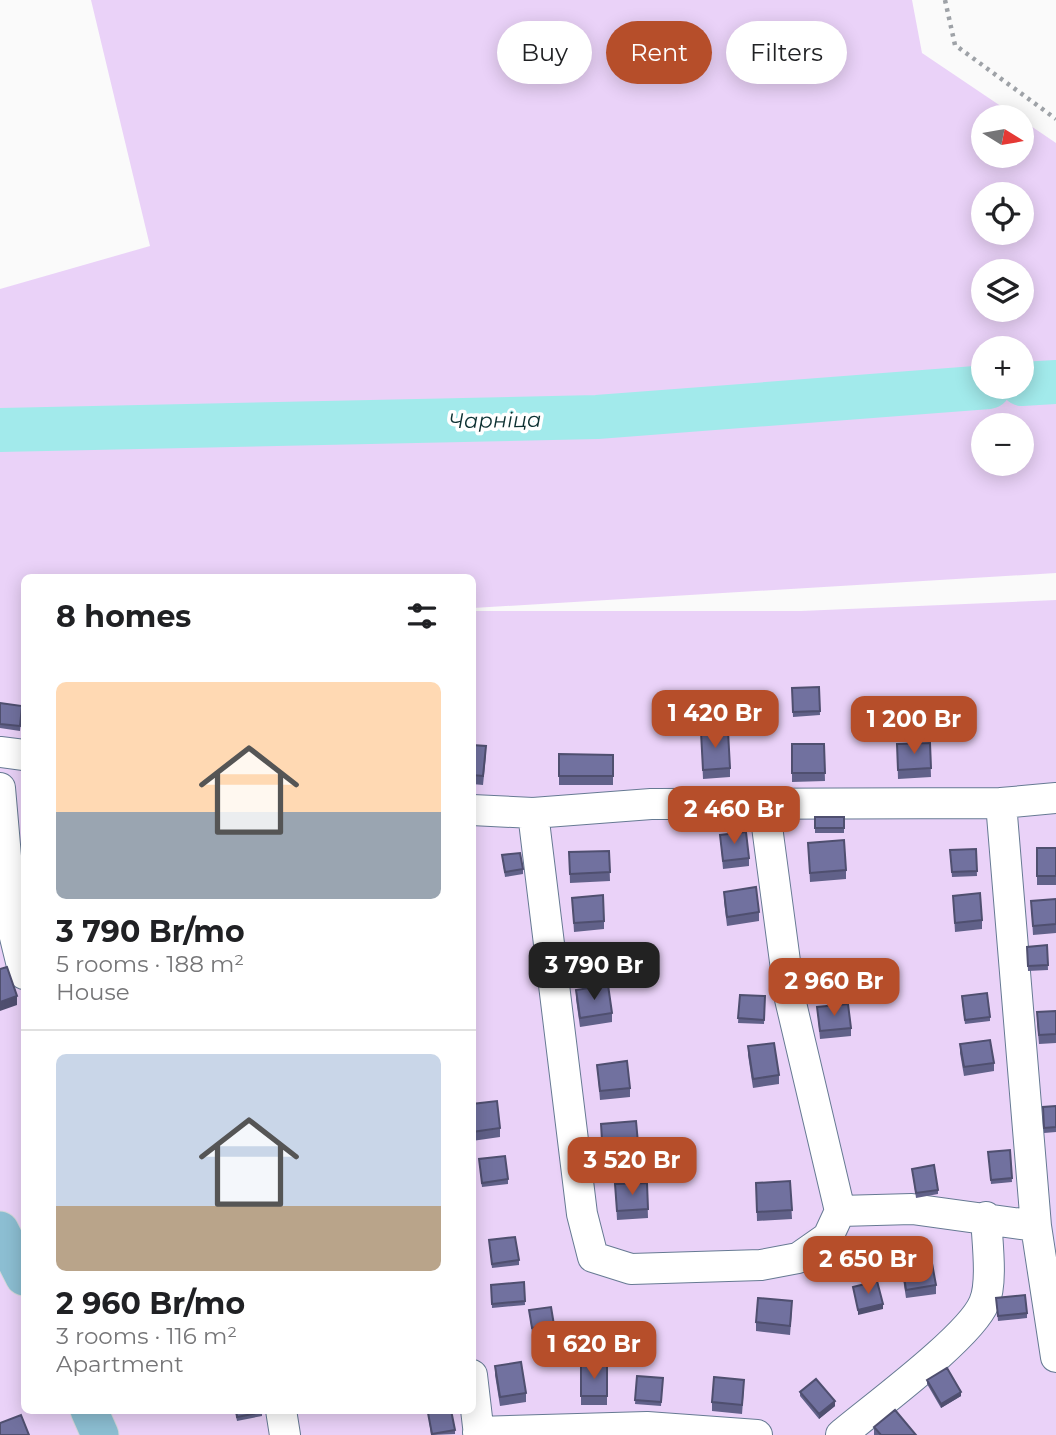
<!DOCTYPE html>
<html lang="en">
<head>
<meta charset="utf-8">
<style>
  body { margin:0; font-family:Montserrat,sans-serif; background:#f2f2f2; color:#202124; height:100vh; display:flex; flex-direction:column; font-size:26px; white-space:nowrap }
  * { box-sizing:border-box; margin:0 }
  p { font-size:23px; color:#757577 }
  .icon { flex:none; width:38px; height:38px; fill:none; stroke:currentColor; stroke-width:2; stroke-linecap:round; stroke-linejoin:round }
  .map { position:relative; flex:1; overflow:hidden }
  .panel { position:absolute; left:21px; top:574px; width:455px; height:840px; display:flex; flex-direction:column; background:#fff; border-radius:10px; box-shadow:0 4px 18px #0003 }
  .panel>* { flex:none }
  .top-card { position:absolute; left:497px; top:21px; width:453px; height:63px; display:flex; gap:14px }
  .needle { width:46px; rotate:101deg }
  .fabs { position:absolute; left:971px; top:105px; display:grid; gap:14px }
  .fabs a { display:grid; place-items:center; width:63px; height:63px; border-radius:50%; background:#fff; box-shadow:0 4px 18px #0003; font-size:35px }
  .price { position:absolute; translate:-50% -60px; padding:0 16px; border-radius:14px; background:#b64e2a; color:#fff; font-size:23px; line-height:46px; filter:drop-shadow(0 2px 4px #0008) }
  .price::after { content:''; position:absolute; left:50%; top:42px; width:21px; height:16px; margin-left:-10px; background:inherit; clip-path:polygon(0 0,100% 0,50% 100%) }
  .price.active { background:#222; color:#fff }
  ul { padding:0; list-style:none }
  li { display:grid; align-content:center; gap:14px; height:371px; padding:0 35px }
  li+li { border-top:2px solid #e0e0e0 }
  li span { display:grid; place-items:center; height:217px; border-radius:10px; color:#555 }
  li>.icon { margin-inline-start:auto }
  span .icon { width:126px; height:126px; fill:#fffc; stroke-width:1 }
  li b { font-size:30px }
  h2 { display:flex; justify-content:space-between; align-items:center; height:84px; padding:0 35px; font-size:30px }
  .pill { padding:0 24px; border-radius:32px; background:#fff; box-shadow:0 4px 18px #0003; font-size:24px; line-height:63px }
  .pill.active { background:#b64e2a; color:#fff }
  .map>svg:first-child { display:block }
</style>
</head>
<body>
<div class="map">
<svg width="1056" height="1435" viewBox="0 0 1056 1435">
  <rect width="100%" height="100%" fill="#fafafa"/>
  <path fill="#ead2f8" fill-rule="evenodd" d="M91,0H912L922,53L1017,117H984V156H1022V120L1056,143V573L473,608L472,578H24V1410H472L473,611H801L1056,600V1435H0V289L150,246ZM984,194H1022V233H984ZM984,271H1022V310H984ZM984,348H1022V387H984ZM984,425H1022V464H984Z"/>
  <g fill="none" stroke-linecap="round" stroke-linejoin="round">
    <path stroke="#a2eaeb" stroke-width="44" d="M1022,384L1056,382
      M0,430L597,417L989,387"/>
    <g stroke="#667a93" stroke-width="32">
      <path id="minor" d="M0,752L24,755
        M0,788L12,925L24,974
        M1056,798L1001,803L1036,1226L1056,1357
        M764,804L790,999L840,1211L912,1209L1036,1226
        M472,810L533,813L651,804L1001,803
        M533,813L582,1214L593,1257L631,1269L761,1265L798,1258L828,1237L840,1211
        M472,1375L479,1435
        M281,1410L285,1435
        M478,1432L647,1427L757,1435
        M841,1435C873,1408 970,1337 984,1303C993,1283 987,1240 986,1217"/>
    </g>
    <g stroke="#d6d7da" stroke-width="39">
      <path id="major" d="M0,1230L24,1277
        M89,1410L100,1435"/>
    </g>
    <path stroke="#9ea2a7" stroke-width="4.5" stroke-dasharray="3.5 5" stroke-linecap="butt" d="M945,0L955,45L1056,119"/>
    <use href="#minor" stroke="#fff" stroke-width="30"/>
    <use href="#major" stroke="#8cbed2" stroke-width="37"/>
  </g>
  <path fill="#616189" d="M819,687L820,715L793,717L792,688Z
    M0,703L22,710L20,731L0,728Z
    M701,732L730,768V777L703,779Z
    M930,743L931,777L898,779L897,744Z
    M792,744H824L825,781L792,782Z
    M472,745L486,755L483,785L472,784Z
    M559,754L613,755V785H559Z
    M815,817H844V833H815Z
    M720,835L749,858V866L723,869Z
    M808,843L846,870V879L810,882Z
    M1037,848H1056V885H1037Z
    M976,849L977,876L952,877L950,850Z
    M609,851L610,881L570,883L569,852Z
    M502,855L523,869V874L505,877Z
    M724,892L759,912V921L727,926L724,901Z
    M953,896L982,920V929L955,932Z
    M572,898L604,921V929L574,932Z
    M1056,899V933L1033,935L1031,901Z
    M1047,945L1048,970L1028,971L1027,947Z
    M576,990L612,1013V1022L580,1027L576,999Z
    M740,995L765,996L764,1024L738,1023Z
    M962,1001L990,1017V1021L965,1024Z
    M817,1007L851,1028V1036L820,1039Z
    M1056,1011V1043L1039,1044L1037,1021Z
    M960,1044L994,1063V1071L964,1076L960,1053Z
    M748,1046L779,1075V1084L753,1088L748,1055Z
    M597,1065L630,1088V1097L600,1100Z
    M472,1104L500,1128V1137L472,1141Z
    M1056,1106V1132L1044,1133L1043,1107Z
    M601,1124L639,1154V1162L603,1165Z
    M1010,1150L1012,1182L991,1184L988,1152Z
    M479,1159L508,1179V1184L482,1187Z
    M912,1169L938,1190V1194L916,1198Z
    M790,1181L792,1219L757,1221L756,1183Z
    M647,1183L648,1218L617,1220L615,1184Z
    M489,1240L519,1260V1265L492,1268Z
    M902,1263L936,1285V1294L906,1298L902,1272Z
    M524,1282L525,1305L492,1308L491,1285Z
    M996,1298L1027,1313V1318L998,1321Z
    M529,1310L554,1325V1329L532,1333Z
    M792,1310L790,1335L756,1331V1322Z
    M581,1365L607,1366V1405H581Z
    M495,1366L526,1393V1402L500,1406L495,1375Z
    M637,1376L663,1378L661,1406L635,1404Z
    M927,1380L961,1396L941,1408L927,1384Z
    M744,1388L742,1414L712,1411V1402Z
    M800,1392L835,1406L819,1419L800,1396Z
    M235,1410H262V1416L237,1421Z
    M428,1413L455,1430V1434L431,1435Z
    M874,1427L916,1435H874Z"/>
  <path fill="#4f4f6f" d="M17,996V1005L0,1011V1002Z
    M883,1304V1309L858,1315V1310Z
    M961,1392V1396L941,1408V1404Z
    M835,1401V1406L819,1419V1414Z"/>
  <path fill="#71719f" stroke="#4f4f6f" stroke-width="2" d="M819,687L820,711L793,712L792,688Z
    M0,703L22,706L20,726L0,724Z
    M728,731L730,768L703,770L701,732Z
    M930,743L931,768L898,770L897,744Z
    M792,744H824L825,773H792Z
    M472,745L486,746L483,776L472,775Z
    M559,754L613,755V776H559Z
    M815,817H844V828H815Z
    M746,832L749,858L723,861L720,835Z
    M844,840L846,870L810,873L808,843Z
    M1037,848H1056V876H1037Z
    M976,849L977,871L952,872L950,850Z
    M609,851L610,872L570,874L569,852Z
    M520,853L523,869L505,872L502,855Z
    M756,887L759,912L727,917L724,892Z
    M980,893L982,920L955,923L953,896Z
    M603,895L604,921L574,923L572,898Z
    M1056,899V924L1033,926L1031,901Z
    M1047,945L1048,965L1028,966L1027,947Z
    M7,967L17,996L0,1002V969Z
    M608,985L612,1013L580,1018L576,990Z
    M987,993L990,1017L965,1020L962,996Z
    M740,995L765,996L764,1020L738,1018Z
    M848,1004L851,1028L820,1031L817,1007Z
    M1056,1011V1034L1039,1035L1037,1012Z
    M990,1040L994,1063L964,1067L960,1044Z
    M774,1043L779,1075L753,1079L748,1046Z
    M627,1061L630,1088L600,1091L597,1065Z
    M497,1101L500,1128L472,1132V1104Z
    M1056,1106V1127L1044,1128L1043,1107Z
    M636,1121L639,1154L603,1157L601,1124Z
    M1010,1150L1012,1178L991,1180L988,1152Z
    M505,1156L508,1179L482,1183L479,1159Z
    M934,1165L938,1190L916,1193L912,1169Z
    M790,1181L792,1210L757,1212L756,1183Z
    M647,1183L648,1209L617,1211L615,1184Z
    M515,1237L519,1260L492,1264L489,1240Z
    M931,1258L936,1285L906,1290L902,1263Z
    M877,1281L883,1304L858,1310L853,1287Z
    M524,1282L525,1301L492,1304L491,1285Z
    M1025,1295L1027,1313L998,1316L996,1298Z
    M758,1298L792,1301L790,1326L756,1322Z
    M551,1307L554,1325L532,1328L529,1310Z
    M521,1362L526,1393L500,1397L495,1366Z
    M581,1365L607,1366V1396H581Z
    M947,1368L961,1392L941,1404L927,1380Z
    M637,1376L663,1378L661,1402L635,1400Z
    M714,1377L744,1380L742,1405L712,1402Z
    M816,1379L835,1401L819,1414L800,1392Z
    M236,1410H262V1412L237,1417Z
    M442,1410H451L455,1430L432,1434L428,1413Z
    M895,1410L916,1435H881L874,1427Z
    M21,1415L29,1435H0V1423Z"/>
  <g text-anchor="middle" dominant-baseline="central" stroke-width="7" stroke-linejoin="round" paint-order="stroke">
    <g font-size="21" font-style="italic" fill="#0d3132" stroke="#fff">
      <text transform="translate(495 420) rotate(-1)">Чарніца</text>
    </g>
  </g>
</svg>
<div class="fabs">
<a><svg class="needle" viewBox="-14 -14 28 28"><path d="M0-13l5 13h-10z" fill="#e53935"/><path d="M0 13l5-13h-10z" fill="#757577"/></svg></a>
<a><svg class="icon" aria-label="locate" viewBox="0 0 24 24"><circle cx="12" cy="12" r="6"/><path d="M12 2v4M12 18v4M2 12h4M18 12h4"/></svg></a>
<a><svg class="icon" aria-label="layers" viewBox="0 0 24 24"><path d="M12 4l9 5-9 5-9-5zM3 14l9 5 9-5"/></svg></a>
<a>+</a>
<a>−</a>
</div>
<b class="price" style="left:715px;top:750px">1 420 Br</b>
<b class="price" style="left:914px;top:756px">1 200 Br</b>
<b class="price" style="left:734px;top:846px">2 460 Br</b>
<b class="price active" style="left:594px;top:1002px">3 790 Br</b>
<b class="price" style="left:834px;top:1018px">2 960 Br</b>
<b class="price" style="left:632px;top:1197px">3 520 Br</b>
<b class="price" style="left:868px;top:1296px">2 650 Br</b>
<b class="price" style="left:594px;top:1381px">1 620 Br</b>
<div class="top-card">
<a class="pill">Buy</a>
<a class="pill active">Rent</a>
<a class="pill">Filters</a>
</div>
<section class="panel">
<h2>8 homes<svg class="icon" aria-label="filters" viewBox="0 0 24 24"><path d="M4 7h16M4 17h16"/><circle cx="9" cy="7" r="2"/><circle cx="15" cy="17" r="2"/></svg></h2>
<ul>
<li><span style="background:linear-gradient(#ffd9b3 60%,#9aa5b1 0)"><svg class="icon" aria-label="home" viewBox="0 0 24 24"><path d="M3 11l9-7 9 7M6 9v11h12V9"/></svg></span><div><b>3 790 Br/mo</b><p>5 rooms · 188 m²</p><p>House</p></div></li>
<li><span style="background:linear-gradient(#c9d6e8 70%,#b9a48a 0)"><svg class="icon" aria-label="home" viewBox="0 0 24 24"><path d="M3 11l9-7 9 7M6 9v11h12V9"/></svg></span><div><b>2 960 Br/mo</b><p>3 rooms · 116 m²</p><p>Apartment</p></div></li>
</ul>
</section>
</div>
</body>
</html>
